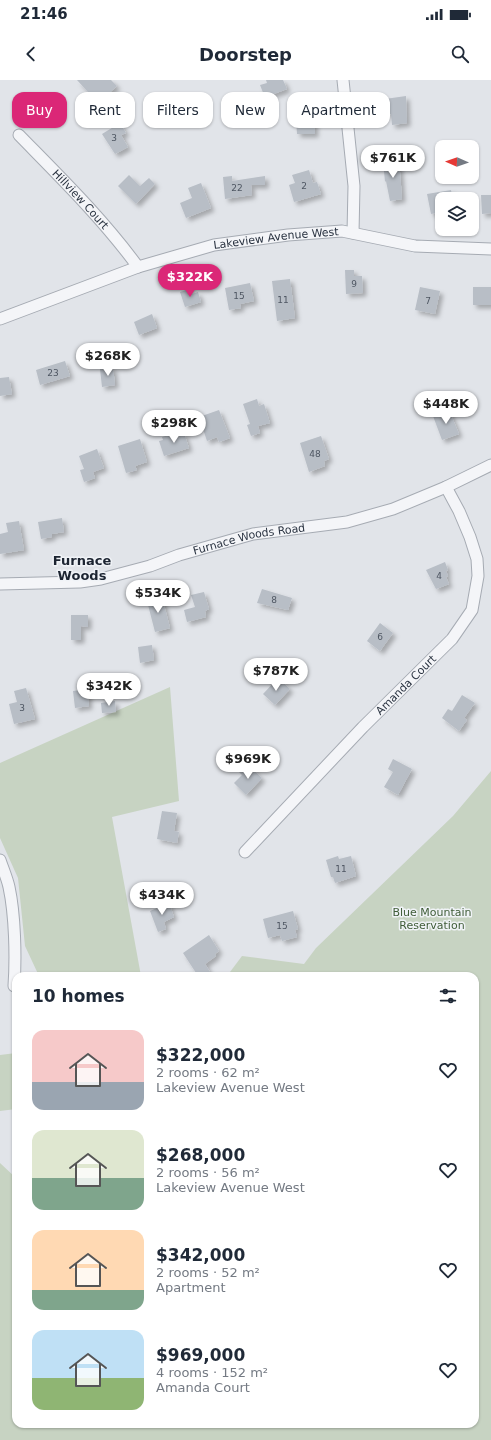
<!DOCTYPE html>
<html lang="en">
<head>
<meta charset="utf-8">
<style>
  body { margin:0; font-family:"DejaVu Sans",sans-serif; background:#f6f6f7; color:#1f2937; height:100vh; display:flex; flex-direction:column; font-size:15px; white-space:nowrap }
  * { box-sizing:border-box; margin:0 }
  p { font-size:13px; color:#747a83 }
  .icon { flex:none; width:22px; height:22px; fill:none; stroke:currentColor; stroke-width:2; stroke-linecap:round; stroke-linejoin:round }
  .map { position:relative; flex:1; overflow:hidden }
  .sheet { position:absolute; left:12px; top:892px; width:467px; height:456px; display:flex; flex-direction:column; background:#fff; border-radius:12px; box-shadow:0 1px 3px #0004 }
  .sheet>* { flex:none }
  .top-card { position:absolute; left:12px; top:12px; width:467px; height:36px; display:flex; gap:8px }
  .needle { width:26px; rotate:272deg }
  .controls { position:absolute; left:435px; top:60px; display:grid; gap:8px }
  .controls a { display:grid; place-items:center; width:44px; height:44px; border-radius:8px; background:#fff; box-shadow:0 1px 3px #0004; font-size:20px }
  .price { position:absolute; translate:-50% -34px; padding:0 9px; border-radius:14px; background:#fff; color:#222; font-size:13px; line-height:26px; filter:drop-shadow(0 1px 2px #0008) }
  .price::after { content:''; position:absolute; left:50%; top:24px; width:12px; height:9px; margin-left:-6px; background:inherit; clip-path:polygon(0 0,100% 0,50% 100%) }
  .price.active { background:#db2777; color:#fff }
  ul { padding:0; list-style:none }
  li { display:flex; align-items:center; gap:12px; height:100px; padding:0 20px }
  li span { display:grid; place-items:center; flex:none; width:112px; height:80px; border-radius:12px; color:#555 }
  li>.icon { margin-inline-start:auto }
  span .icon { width:48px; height:48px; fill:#fffc; stroke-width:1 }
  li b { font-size:17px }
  h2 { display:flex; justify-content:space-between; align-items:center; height:48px; padding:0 20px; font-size:17px }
  .tag { padding:0 14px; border-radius:12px; background:#fff; box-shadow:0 1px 3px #0004; font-size:14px; line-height:36px }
  .tag.active { background:#db2777; color:#fff }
  .status { display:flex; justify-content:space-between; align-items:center; height:28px; padding:0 20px; background:#fff; direction:ltr }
  .status svg { height:11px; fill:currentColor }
  header { display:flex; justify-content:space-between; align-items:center; height:52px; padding:0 20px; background:#fff; font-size:18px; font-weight:700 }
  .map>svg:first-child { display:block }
</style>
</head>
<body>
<div class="status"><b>21:46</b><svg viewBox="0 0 49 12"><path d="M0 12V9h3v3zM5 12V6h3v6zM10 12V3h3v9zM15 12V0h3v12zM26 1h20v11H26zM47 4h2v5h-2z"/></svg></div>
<header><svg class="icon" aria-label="back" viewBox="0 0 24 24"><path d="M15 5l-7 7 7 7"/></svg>Doorstep<svg class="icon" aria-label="search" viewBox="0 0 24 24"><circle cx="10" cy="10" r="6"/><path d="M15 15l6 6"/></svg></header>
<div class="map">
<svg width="491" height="1360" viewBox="0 0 491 1360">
  <defs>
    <filter id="shadow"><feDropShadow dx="3.5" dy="3.5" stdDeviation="2" flood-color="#0004"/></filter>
  </defs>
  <rect width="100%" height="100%" fill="#e1e4e9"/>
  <path fill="#c7d3c2" d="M170,607L179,721L112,737L141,896H39L25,866L18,798L0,758V683Z
    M491,691V1360H0V1083L16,1098V1344H475V896H227L242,876L304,884L316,868L453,736Z
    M16,973V1029L0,1031V975Z"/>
  <path fill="#b8bec6" filter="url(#shadow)" d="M77,0H111L117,6L98,23Z
    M266,0H283L287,9L271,15L270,13L264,15L260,5L267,3Z
    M406,16L407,43L392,45L391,34L388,35L385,19Z
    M295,22H311V28H314L315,54H297L296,39H291L290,27H296Z
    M120,43L126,53L121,55L128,67L115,74L102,54Z
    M399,78L402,119L390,121L386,101L385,102L383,80Z
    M309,90L313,103L317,102L321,114L294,122L289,105L295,103L292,95Z
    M129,95L140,106L149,98L155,104L136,124L118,106Z
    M232,96V101L265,96V105H251L252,115L225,119L223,97Z
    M201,103L211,128L186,138L180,123L192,118L188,108Z
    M451,110L453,119H442V132L431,134L427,114Z
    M481,115H491V133L482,134Z
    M345,190H354V196H362L363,213L346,214Z
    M290,199L295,238L277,241L272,201Z
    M250,203L254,221L240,224L241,228L229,230L225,208Z
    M420,207L440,211L435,234L415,230Z
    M473,207H491V225H473Z
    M190,209L192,214L198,212L201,222L185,227L180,212Z
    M152,234L157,248L139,255L134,242Z
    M65,281L70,296L40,305L36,290Z
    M113,287L115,305L102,307L100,289Z
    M9,297L12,314L0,316V298Z
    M257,319L259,326L264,324L270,343L258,346L260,353L251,356L247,345L250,344L243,324Z
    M219,330L230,358L219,362L217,357L207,361L199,337Z
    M449,330L459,354L442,360L433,336Z
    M178,352L179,355L184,353L189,368L164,376L159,361L163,360L162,357Z
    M321,356L329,379L324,381L325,386L309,392L300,363Z
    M140,359L147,382L135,386L137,390L126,393L118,366Z
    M97,369L104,388L93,392L95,398L84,402L80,390L84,389L79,376Z
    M62,438L64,452L52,454V457L41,459L38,442Z
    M19,441L24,470L0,474V454L8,452L6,443Z
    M445,482L448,490L446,491L448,496L446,497L449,504L436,509L426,490Z
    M262,509L292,518L288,530L257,523Z
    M204,512L209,529L205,531L206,537L187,542L184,530L195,527L191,515Z
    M162,517L170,548L155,552L147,521Z
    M71,535H88V547L81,546V560H71Z
    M380,543L393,553L380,571L367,561Z
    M152,565L154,580L140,583L138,567Z
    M278,598L290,609L275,625L263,614Z
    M26,608L35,639L14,644L9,624L17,622L14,611Z
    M88,609L89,626L75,628L73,611Z
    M462,615L475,623L464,638L467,640L459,651L442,638L448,629L452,631Z
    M115,621L116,632L102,633L101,623Z
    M393,679L412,689L398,715L384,707L393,692L388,689Z
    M247,684L262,698L246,715L234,703L242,695L239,692Z
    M162,731L177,733L174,751L179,752L177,763L157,759Z
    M338,776L339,779L351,776L356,796L335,803L333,797H331L326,780Z
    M169,823L174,837L164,842L166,849L158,852L150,831Z
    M293,831L298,849L295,850L297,857L282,861L280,855L268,858L263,839Z
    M209,855L219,871L215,874L216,876L205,884L210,892L204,896H198L183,873Z"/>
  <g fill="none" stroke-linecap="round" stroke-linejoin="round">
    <g stroke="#a6abb3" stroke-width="13">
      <g id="minor">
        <path d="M343,0L354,106L353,153"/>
        <path id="s1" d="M19,55C60,97 103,139 138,187"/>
        <path id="s2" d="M0,239L138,187L214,165L288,155L342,151L415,166L491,169"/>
        <path id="s3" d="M0,504L80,502L101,499L150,486L179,475L253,454L347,442L393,429L446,407L491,385"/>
        <path id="s4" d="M245,772L363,647L452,559L472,530L478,496L477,479L470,457L459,431L446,407"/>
        <path d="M0,780C3,789 7,798 9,807C15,835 16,877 14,906"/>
      </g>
    </g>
    <use href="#minor" stroke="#f4f5f8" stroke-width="11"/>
  </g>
  <g text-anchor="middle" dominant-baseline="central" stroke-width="3" stroke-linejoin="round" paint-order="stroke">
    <g font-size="9" fill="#4e5662">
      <text x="114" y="58">3</text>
      <text x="304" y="106">2</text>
      <text x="237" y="108">22</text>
      <text x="354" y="204">9</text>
      <text x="239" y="216">15</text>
      <text x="283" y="220">11</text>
      <text x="428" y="221">7</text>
      <text x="53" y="293">23</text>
      <text x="315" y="374">48</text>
      <text x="439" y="496">4</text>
      <text x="274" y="520">8</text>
      <text x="380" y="557">6</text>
      <text x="22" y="628">3</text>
      <text x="341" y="789">11</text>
      <text x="282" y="846">15</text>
    </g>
    <g font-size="11" fill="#2a3341" stroke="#f0f3f7">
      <text stroke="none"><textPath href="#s1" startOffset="89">Hillview Court</textPath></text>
      <text stroke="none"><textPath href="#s2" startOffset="289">Lakeview Avenue West</textPath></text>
      <text stroke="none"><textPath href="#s3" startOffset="255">Furnace Woods Road</textPath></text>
      <text stroke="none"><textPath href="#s4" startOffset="232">Amanda Court</textPath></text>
    </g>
    <g font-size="11" fill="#3f5c37" stroke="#f0f3f7">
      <text x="432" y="832">Blue Mountain<tspan x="432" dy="13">Reservation</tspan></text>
    </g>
    <g font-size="13" font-weight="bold" fill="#1c2431" stroke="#f0f3f7">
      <text x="82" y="480">Furnace<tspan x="82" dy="15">Woods</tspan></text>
    </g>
  </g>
</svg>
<div class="controls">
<a><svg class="needle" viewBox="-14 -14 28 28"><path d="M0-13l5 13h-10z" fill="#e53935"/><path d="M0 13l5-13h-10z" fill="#747a83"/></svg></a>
<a><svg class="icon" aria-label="layers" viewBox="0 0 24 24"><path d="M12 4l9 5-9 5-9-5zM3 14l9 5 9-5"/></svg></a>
</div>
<b class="price" style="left:393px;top:99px">$761K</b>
<b class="price active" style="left:190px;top:218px">$322K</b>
<b class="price" style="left:108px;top:297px">$268K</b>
<b class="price" style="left:446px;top:345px">$448K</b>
<b class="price" style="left:174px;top:364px">$298K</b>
<b class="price" style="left:158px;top:534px">$534K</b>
<b class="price" style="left:276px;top:612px">$787K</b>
<b class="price" style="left:109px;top:627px">$342K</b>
<b class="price" style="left:248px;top:700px">$969K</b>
<b class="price" style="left:162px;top:836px">$434K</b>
<div class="top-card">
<a class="tag active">Buy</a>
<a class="tag">Rent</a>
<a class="tag">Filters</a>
<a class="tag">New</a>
<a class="tag">Apartment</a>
</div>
<section class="sheet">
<h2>10 homes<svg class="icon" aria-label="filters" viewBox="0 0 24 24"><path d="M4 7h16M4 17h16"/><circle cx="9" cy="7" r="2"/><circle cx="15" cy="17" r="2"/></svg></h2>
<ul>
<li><span style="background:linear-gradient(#f6c9c9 65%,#9aa5b1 0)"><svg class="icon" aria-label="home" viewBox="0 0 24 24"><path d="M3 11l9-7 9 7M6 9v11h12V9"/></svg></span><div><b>$322,000</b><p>2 rooms · 62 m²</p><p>Lakeview Avenue West</p></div><svg class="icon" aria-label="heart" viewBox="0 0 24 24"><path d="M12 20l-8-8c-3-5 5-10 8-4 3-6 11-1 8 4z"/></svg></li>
<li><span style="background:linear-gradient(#dfe7d0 60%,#7fa58c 0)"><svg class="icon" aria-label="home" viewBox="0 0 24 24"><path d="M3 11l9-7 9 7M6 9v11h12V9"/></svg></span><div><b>$268,000</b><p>2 rooms · 56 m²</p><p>Lakeview Avenue West</p></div><svg class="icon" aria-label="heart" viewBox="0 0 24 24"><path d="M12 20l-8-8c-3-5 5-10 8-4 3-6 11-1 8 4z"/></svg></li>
<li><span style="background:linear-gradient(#ffd9b3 75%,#7fa58c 0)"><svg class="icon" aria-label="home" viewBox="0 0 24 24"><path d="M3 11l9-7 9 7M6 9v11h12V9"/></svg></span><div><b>$342,000</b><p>2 rooms · 52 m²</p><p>Apartment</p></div><svg class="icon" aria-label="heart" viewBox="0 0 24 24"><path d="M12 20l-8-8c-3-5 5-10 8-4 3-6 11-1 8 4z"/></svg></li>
<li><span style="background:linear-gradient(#bfe0f5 60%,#8fb573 0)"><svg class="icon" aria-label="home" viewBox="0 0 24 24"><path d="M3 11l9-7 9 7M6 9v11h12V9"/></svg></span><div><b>$969,000</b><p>4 rooms · 152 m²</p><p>Amanda Court</p></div><svg class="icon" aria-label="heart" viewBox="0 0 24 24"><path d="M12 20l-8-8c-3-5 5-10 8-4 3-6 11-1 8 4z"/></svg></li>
</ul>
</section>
</div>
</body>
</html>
